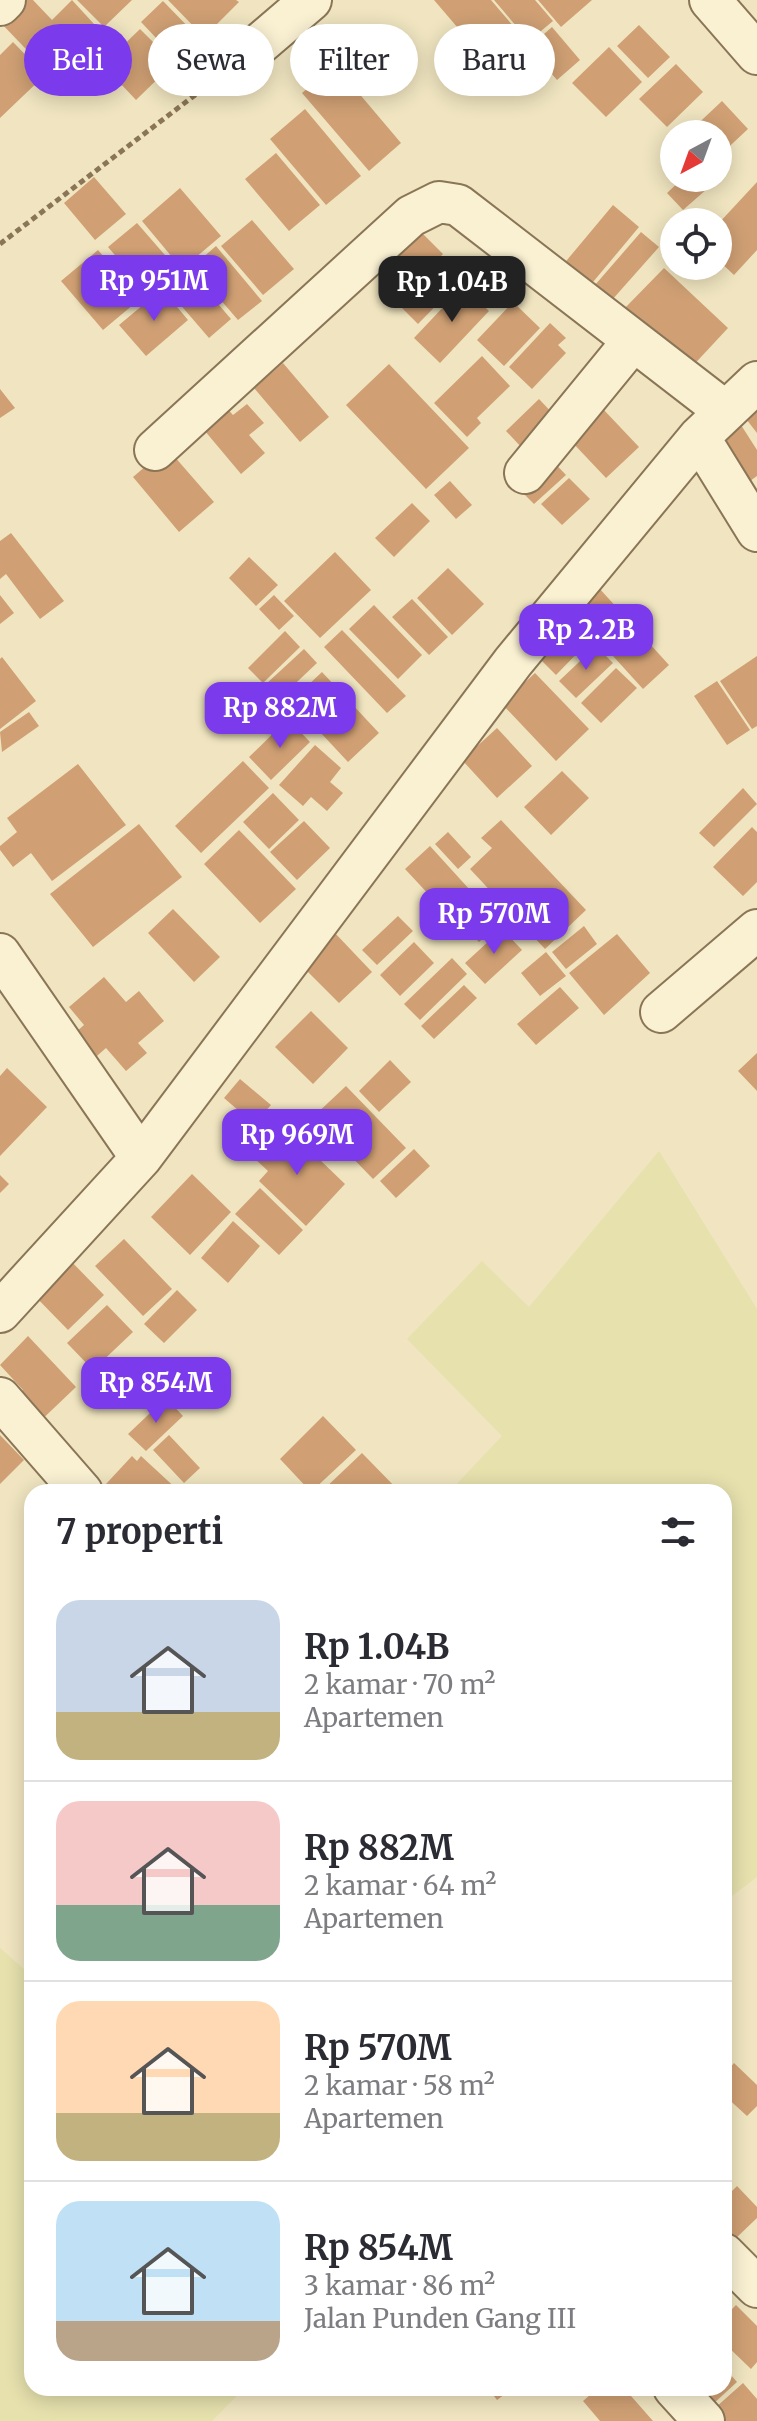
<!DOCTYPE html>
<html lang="id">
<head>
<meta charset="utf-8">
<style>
  body { margin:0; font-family:Merriweather,serif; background:#f7f7f7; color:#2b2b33; height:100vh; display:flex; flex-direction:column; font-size:30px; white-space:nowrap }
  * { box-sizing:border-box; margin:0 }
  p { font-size:26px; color:#7c7c81 }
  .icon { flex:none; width:44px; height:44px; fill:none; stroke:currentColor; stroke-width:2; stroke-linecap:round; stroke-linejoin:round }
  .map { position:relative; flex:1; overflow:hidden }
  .side { position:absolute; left:24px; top:1484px; width:708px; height:912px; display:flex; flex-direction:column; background:#fff; border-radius:24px; box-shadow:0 4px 20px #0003 }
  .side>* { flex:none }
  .banner { position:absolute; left:24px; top:24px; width:710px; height:72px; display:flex; gap:16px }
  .needle { width:52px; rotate:221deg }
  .tools { position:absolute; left:660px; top:120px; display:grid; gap:16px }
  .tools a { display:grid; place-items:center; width:72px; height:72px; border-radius:50%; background:#fff; box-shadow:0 4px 20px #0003; font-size:40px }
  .price { position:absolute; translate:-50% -68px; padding:0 18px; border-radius:16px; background:#7c3aed; color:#fff; font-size:26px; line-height:52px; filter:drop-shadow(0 2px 4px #0008) }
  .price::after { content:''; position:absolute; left:50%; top:48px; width:24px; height:18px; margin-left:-12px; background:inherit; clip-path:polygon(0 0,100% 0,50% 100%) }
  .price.current { background:#222; color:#fff }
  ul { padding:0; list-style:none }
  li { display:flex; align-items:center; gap:24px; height:200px; padding:0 32px }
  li+li { border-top:2px solid #e1e1e2 }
  li span { display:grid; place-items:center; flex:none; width:224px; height:160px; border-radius:24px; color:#555 }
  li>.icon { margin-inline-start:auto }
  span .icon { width:96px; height:96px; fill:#fffc; stroke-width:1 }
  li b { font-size:34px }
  h2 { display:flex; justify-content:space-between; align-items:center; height:96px; padding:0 32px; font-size:34px }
  .pill { padding:0 28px; border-radius:36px; background:#fff; box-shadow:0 4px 20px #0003; font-size:28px; line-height:72px }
  .pill.current { background:#7c3aed; color:#fff }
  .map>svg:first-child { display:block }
</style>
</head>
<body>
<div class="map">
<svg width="757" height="2421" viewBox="0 0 757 2421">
  <rect width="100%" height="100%" fill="#f0e5c0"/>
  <path fill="#e6e1ad" d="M659,1151L757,1309V1877L724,1902V1492H449L502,1436L407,1339L482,1261L529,1307Z
    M0,1948L32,1976V2388H245L212,2421H0Z"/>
  <path fill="#d0a074" d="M14,0H33L52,20L72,0L94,24L46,70L0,22Z
    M77,0H132L104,27Z
    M168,0H236L239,2L204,37Z
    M434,0H491L526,41L493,69Z
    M494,0H535L553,21L529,41Z
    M538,0H592L561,27Z
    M163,1L197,36L175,58L141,22Z
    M639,25L670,57L648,78L617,46Z
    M552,27L580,60L557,80L529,47Z
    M140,29L174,63L136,100L103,65Z
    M13,42L45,75L0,118V55Z
    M609,47L642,82L606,117L572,83Z
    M676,64L703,92L667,127L639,99Z
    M335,65L401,143L369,171L302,93Z
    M722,101L748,129L718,157V134H687Z
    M305,109L361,176L326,205L270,139Z
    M276,153L320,205L289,231L245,179Z
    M94,177L126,214L95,240L64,203Z
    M683,178H711L715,182L683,210L667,193Z
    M757,182V250L734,275L718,260V224Z
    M180,188L221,236L182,269L142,221Z
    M613,205L639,227L588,288L562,266Z
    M252,220L294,269L263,295L221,246Z
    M137,223L178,270L149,295L108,247Z
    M415,226L443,254L412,286L383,258Z
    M641,232L659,247L612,300L595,285Z
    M216,246L262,301L238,320L192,267Z
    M98,250L140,299L103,330L61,281Z
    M444,261L463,278L418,324L400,306Z
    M664,268L728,328L688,371L623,310Z
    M189,270L231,319L209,338L166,288Z
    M463,286L489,311L440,363L414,338Z
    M162,289L188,320L146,356L119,325Z
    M513,302L540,328L504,366L477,340Z
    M550,323L566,338L558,345L566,353L532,389L509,367Z
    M482,356L510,386L477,418L481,423L467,437L434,403Z
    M283,363L329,417L300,442L254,388Z
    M389,364L469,448L426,489L346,405Z
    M0,389L15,408L0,418Z
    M757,390V433L736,406Z
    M218,398L233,415L247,404L264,423L249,435L265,453L241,474L194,418Z
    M539,399L557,418L523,449L506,431Z
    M603,409L639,447L606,478L571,441Z
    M734,414L757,450V476L740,488L704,434Z
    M167,448L214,502L179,532L133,477Z
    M548,456L566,475L534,504L516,486Z
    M569,478L590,499L562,525L541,504Z
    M450,481L472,505L456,519L434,495Z
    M412,503L430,521L394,557L375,538Z
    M11,533L64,601L40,619L6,574L0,579V541Z
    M335,552L371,590L320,638L284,601Z
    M249,557L278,585L256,606L229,578Z
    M448,568L484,604L452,635L417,598Z
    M599,588L669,665L643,689L573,612Z
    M0,595L14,613L0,624Z
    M274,595L294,616L279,630L259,609Z
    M412,599L448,637L429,655L392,617Z
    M374,605L422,655L398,679L349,629Z
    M570,620L590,640L556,675L535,654Z
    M342,630L406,696L387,713L324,647Z
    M285,631L300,647L263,683L248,668Z
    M596,646L613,663L576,698L559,681Z
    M304,649L317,663L280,698L266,684Z
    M757,656V726L752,729L720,681Z
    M2,657L36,701L0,729V659Z
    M616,668L637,688L601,723L581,703Z
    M322,672L379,733L348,762L291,701Z
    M535,673L589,729L556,761L502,704Z
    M717,681L750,730L727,745L694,696Z
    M29,712L39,726L2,752L0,732Z
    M288,719L310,742L271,780L249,757Z
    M497,728L532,766L497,798L462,760Z
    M315,745L341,768L330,782L343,793L327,811L311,797L303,806L279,785Z
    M243,761L269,788L201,853L175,826Z
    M78,764L126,825L52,881L31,853L13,867L0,850V846L17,832L7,818Z
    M562,771L589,798L551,835L524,807Z
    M743,788L757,804L714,847L699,833Z
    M273,793L299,820L269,849L243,822Z
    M501,820L586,910L545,949L470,869L492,848L481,838Z
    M304,821L330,848L297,880L270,852Z
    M139,824L182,877L93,947L50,894Z
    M752,827L757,832V882L743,896L713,867Z
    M239,830L296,889L260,923L204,864Z
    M448,832L471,857L458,869L435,844Z
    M430,846L470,890L446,913L405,869Z
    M481,905L498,924L479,942L461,923Z
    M173,909L220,957L194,982L148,933Z
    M398,916L413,931L377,965L362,950Z
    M584,926L597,944L566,969L552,952Z
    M502,929L522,950L485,984L465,963Z
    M334,932L372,972L339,1003L300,964Z
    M617,934L650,973L604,1015L569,973Z
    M414,942L434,963L400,996L380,975Z
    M546,952L566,976L540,996L521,973Z
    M452,958L467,974L420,1020L404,1004Z
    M104,977L126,1002L139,991L164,1021L138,1043L147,1053L126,1071L106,1048L89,1063L68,1039L84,1025L69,1007Z
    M464,985L477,998L434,1039L421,1026Z
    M560,987L579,1008L536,1045L517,1024Z
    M311,1011L348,1048L313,1084L275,1047Z
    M757,1053V1091L738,1071Z
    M390,1060L411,1082L379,1112L359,1091Z
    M7,1068L47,1107L0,1156V1076Z
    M240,1079L271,1105L254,1124L224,1098Z
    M346,1086L406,1148L373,1179L313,1117Z
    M274,1133L284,1142L292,1133L345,1184L306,1226L259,1181L268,1171L252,1156Z
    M414,1149L430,1166L396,1198L380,1181Z
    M192,1174L231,1212L190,1255L151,1217Z
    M0,1175L9,1184L0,1193Z
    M260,1188L303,1230L279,1255L235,1214Z
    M233,1221L260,1246L228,1283L201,1258Z
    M124,1239L172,1289L143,1316L95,1266Z
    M66,1256L104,1295L68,1330L30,1291Z
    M177,1290L197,1310L164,1343L144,1324Z
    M107,1305L133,1332L93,1370L67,1343Z
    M28,1336L76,1387L33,1428L9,1403L23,1390L0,1365Z
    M166,1398L183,1416L146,1451L128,1434Z
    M323,1416L356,1450L311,1492L280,1459Z
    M0,1435L24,1460L0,1484Z
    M169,1435L200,1468L184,1483L153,1450Z
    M362,1453L400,1492H321Z
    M132,1456L137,1461L141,1456L180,1492H115L106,1484Z
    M734,2063L757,2085V2106L747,2116L724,2095V2075Z
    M737,2186L757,2207V2218L735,2239L724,2227V2199Z
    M736,2305L757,2326V2362L751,2369L724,2343V2317Z
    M724,2367L737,2382L700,2416L697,2388H724Z
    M743,2383L757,2399V2421H710L706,2416Z
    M488,2388H513L497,2400Z
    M598,2388H624L653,2421H600L583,2401Z"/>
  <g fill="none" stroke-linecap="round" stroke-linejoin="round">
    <g stroke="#8a7557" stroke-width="44">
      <path id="minor" d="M710,0L757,54
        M0,5L5,0
        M242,59L311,0
        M699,437L757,531
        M155,450L411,216L439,202L458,205L725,411
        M525,473L633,341
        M0,954L141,1158
        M661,1012L757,930
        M0,1312L141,1158L513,662L699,437L757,382
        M0,1398L82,1492
        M724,2254L757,2287
        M674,2388L704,2421"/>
    </g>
    <path stroke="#8a7557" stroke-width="5" stroke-dasharray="6 4" stroke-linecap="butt" d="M0,244L216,79"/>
    <use href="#minor" stroke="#faf1d3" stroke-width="40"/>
  </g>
</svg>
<div class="tools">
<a><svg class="needle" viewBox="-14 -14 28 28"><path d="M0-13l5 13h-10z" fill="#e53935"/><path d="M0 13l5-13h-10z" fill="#7c7c81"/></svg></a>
<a><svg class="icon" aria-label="locate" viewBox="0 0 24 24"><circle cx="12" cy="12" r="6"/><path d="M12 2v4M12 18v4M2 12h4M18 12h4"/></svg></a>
</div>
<b class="price" style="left:154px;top:323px">Rp 951M</b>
<b class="price current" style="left:452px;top:324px">Rp 1.04B</b>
<b class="price" style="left:586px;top:672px">Rp 2.2B</b>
<b class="price" style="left:280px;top:750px">Rp 882M</b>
<b class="price" style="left:494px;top:956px">Rp 570M</b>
<b class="price" style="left:297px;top:1177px">Rp 969M</b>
<b class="price" style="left:156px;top:1425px">Rp 854M</b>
<div class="banner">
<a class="pill current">Beli</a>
<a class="pill">Sewa</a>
<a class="pill">Filter</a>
<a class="pill">Baru</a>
</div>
<section class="side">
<h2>7 properti<svg class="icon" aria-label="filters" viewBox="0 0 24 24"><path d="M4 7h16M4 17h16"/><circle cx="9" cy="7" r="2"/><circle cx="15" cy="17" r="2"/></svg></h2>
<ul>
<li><span style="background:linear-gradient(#c9d6e8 70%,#c2b280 0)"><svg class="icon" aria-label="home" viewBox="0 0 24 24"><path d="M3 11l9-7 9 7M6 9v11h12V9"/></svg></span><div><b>Rp 1.04B</b><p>2 kamar · 70 m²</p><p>Apartemen</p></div></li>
<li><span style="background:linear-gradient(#f6c9c9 65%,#7fa58c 0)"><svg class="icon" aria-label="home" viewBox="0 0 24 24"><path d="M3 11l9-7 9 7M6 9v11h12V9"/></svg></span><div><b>Rp 882M</b><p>2 kamar · 64 m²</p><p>Apartemen</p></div></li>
<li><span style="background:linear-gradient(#ffd9b3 70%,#c2b280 0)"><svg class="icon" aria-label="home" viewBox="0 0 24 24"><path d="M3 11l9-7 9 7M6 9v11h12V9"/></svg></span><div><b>Rp 570M</b><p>2 kamar · 58 m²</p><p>Apartemen</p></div></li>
<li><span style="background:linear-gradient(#bfe0f5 75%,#b9a48a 0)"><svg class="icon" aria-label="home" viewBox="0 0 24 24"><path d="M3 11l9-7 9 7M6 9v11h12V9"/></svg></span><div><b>Rp 854M</b><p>3 kamar · 86 m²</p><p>Jalan Punden Gang III</p></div></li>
</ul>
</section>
</div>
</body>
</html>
